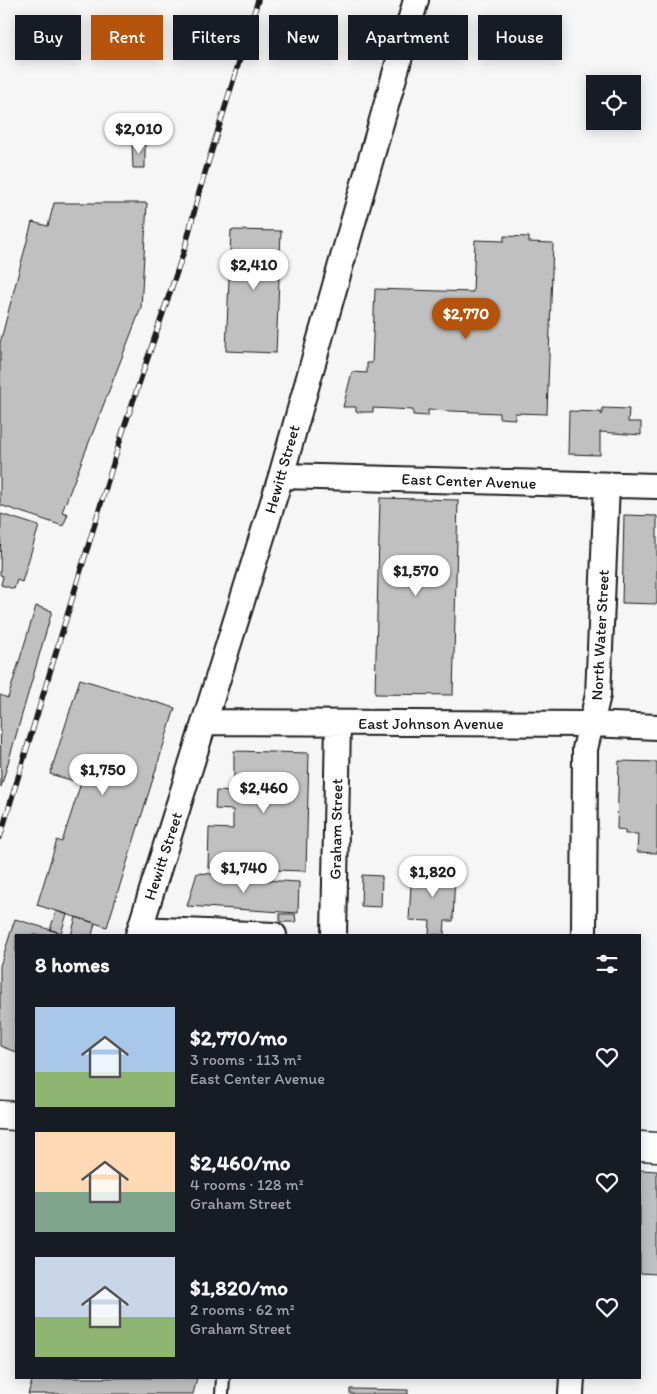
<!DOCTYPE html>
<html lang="en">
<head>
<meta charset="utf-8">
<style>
  body { margin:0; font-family:Itim,sans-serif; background:#242831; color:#f1f3f6; height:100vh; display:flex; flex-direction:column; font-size:19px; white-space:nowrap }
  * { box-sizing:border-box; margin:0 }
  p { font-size:16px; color:#9ea1a6 }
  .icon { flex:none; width:28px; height:28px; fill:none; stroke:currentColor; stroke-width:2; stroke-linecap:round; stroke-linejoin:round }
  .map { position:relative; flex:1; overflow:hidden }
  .drawer { position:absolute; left:15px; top:934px; width:626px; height:445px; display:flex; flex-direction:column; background:#171b24; border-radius:0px; box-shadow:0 2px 12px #0003 }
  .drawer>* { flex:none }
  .hud { position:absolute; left:15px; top:15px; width:628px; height:45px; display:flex; gap:10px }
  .tools { position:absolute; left:586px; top:75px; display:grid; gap:10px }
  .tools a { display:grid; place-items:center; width:55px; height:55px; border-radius:0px; background:#171b24; box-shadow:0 2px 12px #0003; font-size:25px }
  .price { position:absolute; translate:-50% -42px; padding:0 11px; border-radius:18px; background:#fff; color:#222; font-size:16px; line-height:32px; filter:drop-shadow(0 1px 2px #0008) }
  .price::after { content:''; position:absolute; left:50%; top:30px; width:15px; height:11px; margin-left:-8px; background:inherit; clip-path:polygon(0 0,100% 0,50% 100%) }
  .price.selected { background:#b45309; color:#fff }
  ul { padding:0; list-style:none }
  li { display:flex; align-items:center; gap:15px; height:125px; padding:0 20px }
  li span { display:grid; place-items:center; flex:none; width:140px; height:100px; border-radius:0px; color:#555 }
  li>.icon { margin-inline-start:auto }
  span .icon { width:60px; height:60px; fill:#fffc; stroke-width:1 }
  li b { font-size:21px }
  h2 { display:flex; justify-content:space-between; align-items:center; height:60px; padding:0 20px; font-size:21px }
  .chip { padding:0 18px; border-radius:0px; background:#171b24; box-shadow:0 2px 12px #0003; font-size:18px; line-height:45px }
  .chip.selected { background:#b45309; color:#fff }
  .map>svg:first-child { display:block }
</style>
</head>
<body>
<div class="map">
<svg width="657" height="1394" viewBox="0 0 657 1394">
  <rect width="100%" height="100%" fill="#f6f6f6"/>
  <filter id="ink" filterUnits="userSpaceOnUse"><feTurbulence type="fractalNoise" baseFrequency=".02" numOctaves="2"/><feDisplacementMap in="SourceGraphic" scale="10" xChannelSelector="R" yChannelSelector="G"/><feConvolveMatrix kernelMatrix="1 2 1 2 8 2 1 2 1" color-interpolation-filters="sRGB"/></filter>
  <g filter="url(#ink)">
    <path fill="#c0c0c0" stroke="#1c1c1c" d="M132,143H145V168H133Z
      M54,203H147L141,308L62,512L68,514L63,526L0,505V343L32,222L48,226Z
      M231,230L281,231L276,353L226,351Z
      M504,236L529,237V242L553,243L547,414L515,413V419L499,418V413L428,410V416L413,415V410L373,408V412H356V407H343L352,372L367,373V363H372L375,289L473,292L475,240L504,241Z
      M602,408L629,409L628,422H641V435L600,432V455L568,454L569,411L600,412L602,415Z
      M380,498L458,500L453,695L375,694Z
      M1,514L39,526L22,582L17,580L14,589L1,585L3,576L0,575Z
      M624,515L657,516V604L622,603Z
      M36,606L52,611L1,787L0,695L8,698Z
      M80,679L175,708L107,927L37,905L57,840L62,842L81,783L50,774Z
      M234,751L309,753L306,871L208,868L209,828L233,829V810L215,809L216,791L234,792Z
      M619,761L657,762V853L637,852L638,834H625V830L617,829Z
      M412,868L455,870L453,921H445L444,935L429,934L430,921L409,920Z
      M197,873L227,875V878L299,882L298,913L187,906Z
      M362,875L382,876L381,907L361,906Z
      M56,911L67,914L61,933L50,930Z
      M280,914H295L296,922H280Z
      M76,917L95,923L92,935H71Z
      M15,919L68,935H16V1052L0,1046V966Z
      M640,1170L657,1171V1274L640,1273Z
      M33,1378H197L193,1394H28Z
      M350,1389L408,1390V1394H350Z"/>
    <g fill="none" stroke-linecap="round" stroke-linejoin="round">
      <g stroke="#1c1c1c" stroke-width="16">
        <path id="service" d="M222,1394L223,1378"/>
      </g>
      <g stroke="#1c1c1c" stroke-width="28">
        <path id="minor" d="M281,476L657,486
          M205,722L591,724L657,727
          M140,929L274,935
          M138,935L281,476L416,0
          M334,935L338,723
          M584,935L585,749L598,695L607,485
          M571,1394L572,1378"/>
      </g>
      <g stroke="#1c1c1c" stroke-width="31">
        <path id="tertiary" d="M0,1115L16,1116
          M640,1146L657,1147"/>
      </g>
      <use href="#service" stroke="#fff" stroke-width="12"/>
      <use href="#minor" stroke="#fff" stroke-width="24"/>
      <use href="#tertiary" stroke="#fff" stroke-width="28"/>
      <g stroke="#1c1c1c" stroke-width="5.5">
        <path id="rail" d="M0,837L123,431L185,248L200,189L258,0"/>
      </g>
      <use href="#rail" stroke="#fff" stroke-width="4" stroke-dasharray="11" stroke-linecap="butt"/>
    </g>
  </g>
  <g text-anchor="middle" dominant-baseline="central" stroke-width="4.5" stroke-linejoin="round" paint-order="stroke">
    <g font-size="16" fill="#1c1c1c" stroke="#fff">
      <text transform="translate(282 469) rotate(-74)">Hewitt Street</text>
      <text transform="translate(469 481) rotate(2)">East Center Avenue</text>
      <text transform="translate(600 635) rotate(-87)">North Water Street</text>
      <text x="431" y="723">East Johnson Avenue</text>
      <text transform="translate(336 829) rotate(-89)">Graham Street</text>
      <text transform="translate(163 856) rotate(-72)">Hewitt Street</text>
    </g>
  </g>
</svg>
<div class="tools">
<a><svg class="icon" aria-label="locate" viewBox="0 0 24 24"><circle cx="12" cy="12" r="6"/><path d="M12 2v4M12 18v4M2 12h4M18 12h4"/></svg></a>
</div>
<b class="price" style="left:139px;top:155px">$2,010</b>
<b class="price" style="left:254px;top:291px">$2,410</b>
<b class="price selected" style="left:466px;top:340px">$2,770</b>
<b class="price" style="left:416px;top:597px">$1,570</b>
<b class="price" style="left:103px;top:796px">$1,750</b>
<b class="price" style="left:264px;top:814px">$2,460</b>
<b class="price" style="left:244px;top:894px">$1,740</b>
<b class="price" style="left:433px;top:898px">$1,820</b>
<div class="hud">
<a class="chip">Buy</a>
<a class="chip selected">Rent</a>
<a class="chip">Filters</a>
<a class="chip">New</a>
<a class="chip">Apartment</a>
<a class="chip">House</a>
</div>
<section class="drawer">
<h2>8 homes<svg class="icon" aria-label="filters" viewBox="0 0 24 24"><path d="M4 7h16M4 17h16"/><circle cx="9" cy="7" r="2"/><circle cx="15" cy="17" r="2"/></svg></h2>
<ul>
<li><span style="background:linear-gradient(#a9c7e8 65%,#8fb573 0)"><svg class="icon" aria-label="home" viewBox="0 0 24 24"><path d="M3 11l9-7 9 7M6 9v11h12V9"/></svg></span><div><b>$2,770/mo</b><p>3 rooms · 113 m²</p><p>East Center Avenue</p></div><svg class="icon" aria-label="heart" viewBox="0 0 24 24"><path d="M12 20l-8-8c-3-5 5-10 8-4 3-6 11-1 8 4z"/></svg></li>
<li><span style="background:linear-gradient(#ffd9b3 60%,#7fa58c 0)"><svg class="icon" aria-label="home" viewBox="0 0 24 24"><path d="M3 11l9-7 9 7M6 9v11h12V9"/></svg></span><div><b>$2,460/mo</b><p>4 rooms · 128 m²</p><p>Graham Street</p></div><svg class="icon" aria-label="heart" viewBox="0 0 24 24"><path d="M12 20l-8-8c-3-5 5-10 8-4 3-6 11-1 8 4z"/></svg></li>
<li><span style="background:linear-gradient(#c9d6e8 60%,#8fb573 0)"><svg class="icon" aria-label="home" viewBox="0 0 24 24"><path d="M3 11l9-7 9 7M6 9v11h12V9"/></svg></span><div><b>$1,820/mo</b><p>2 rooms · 62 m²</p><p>Graham Street</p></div><svg class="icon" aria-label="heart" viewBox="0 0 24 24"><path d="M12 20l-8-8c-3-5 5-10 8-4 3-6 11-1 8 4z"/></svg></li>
</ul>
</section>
</div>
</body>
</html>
